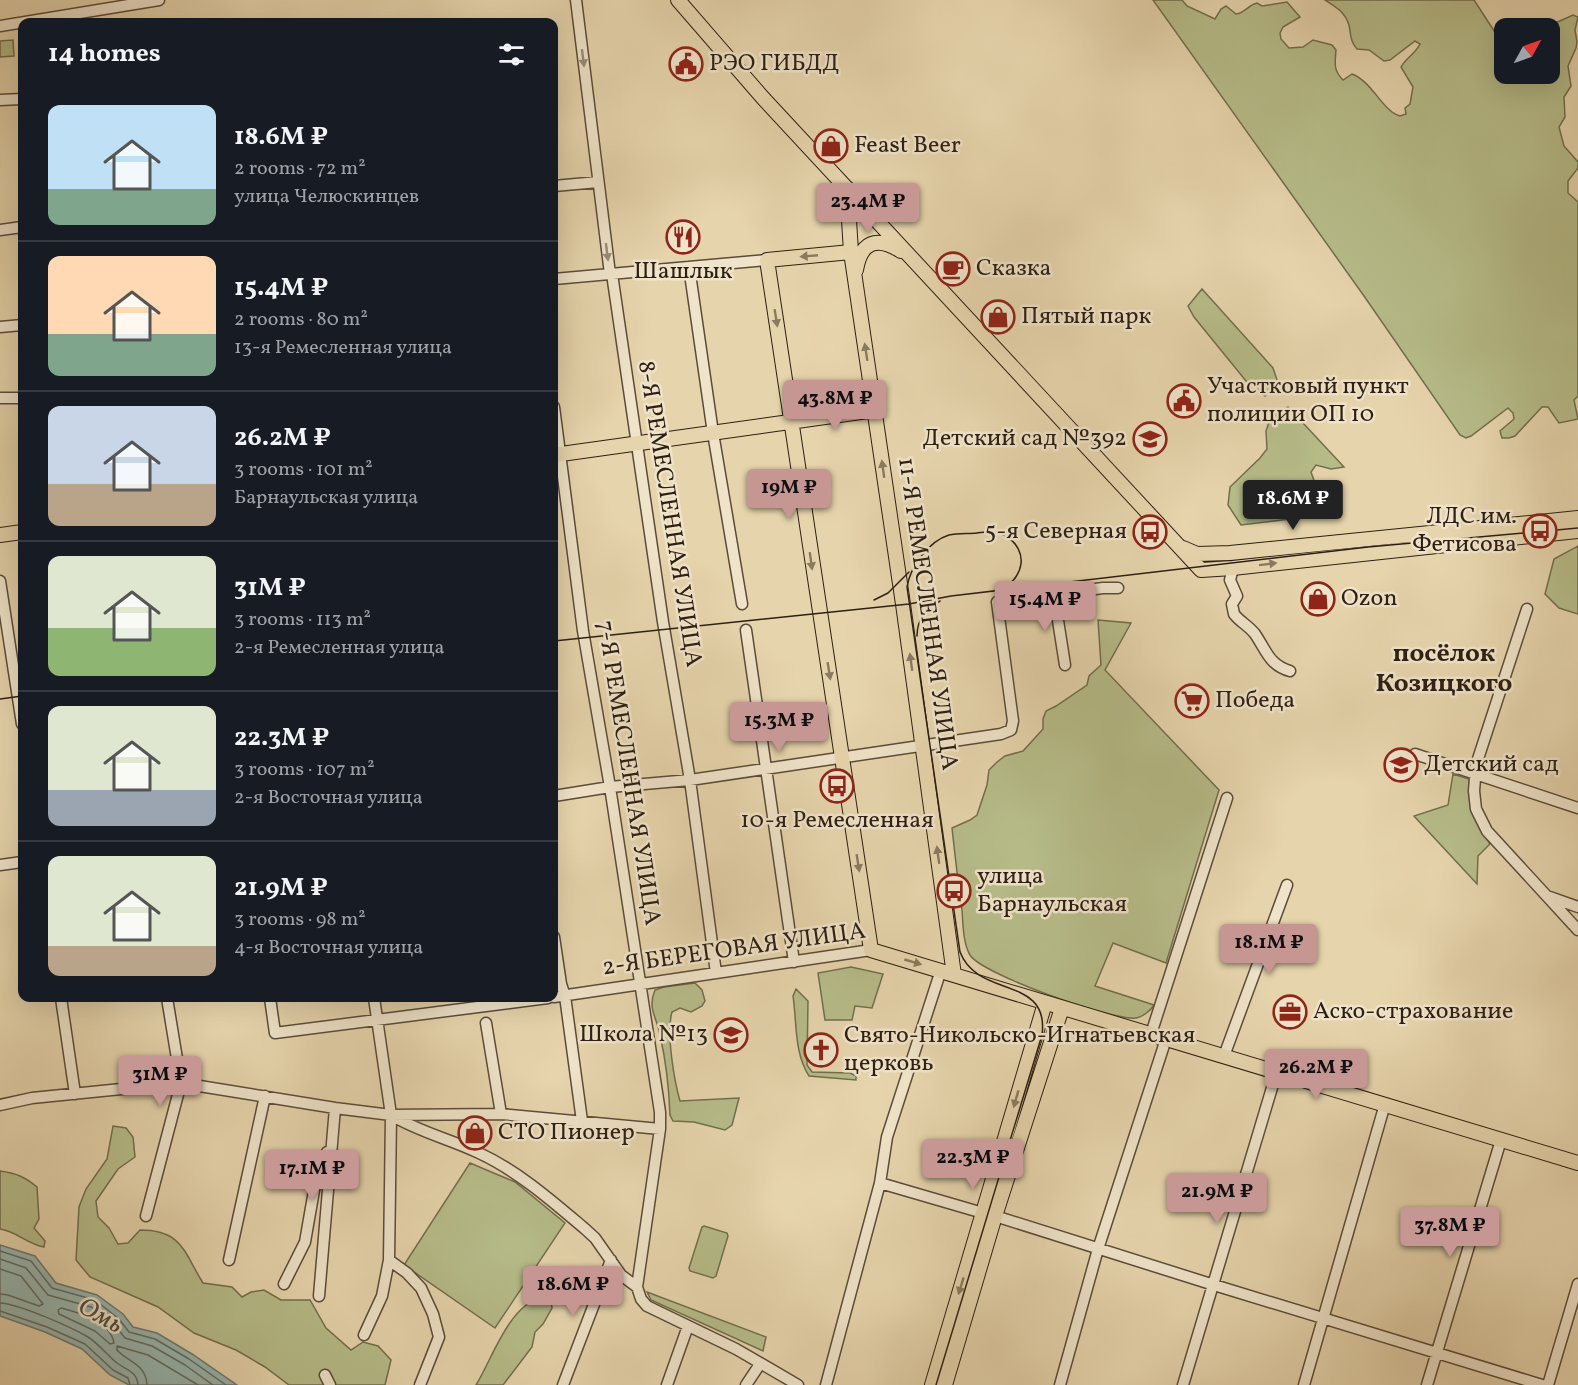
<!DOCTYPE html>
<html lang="en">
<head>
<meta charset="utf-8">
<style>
  body { margin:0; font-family:Vollkorn,serif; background:#242831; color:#f1f3f6; height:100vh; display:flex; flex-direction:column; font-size:22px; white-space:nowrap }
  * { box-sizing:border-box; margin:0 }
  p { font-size:20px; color:#9ea1a6 }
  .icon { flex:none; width:33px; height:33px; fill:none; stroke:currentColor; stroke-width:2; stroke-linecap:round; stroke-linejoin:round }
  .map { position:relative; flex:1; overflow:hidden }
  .sheet { position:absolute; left:18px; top:18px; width:540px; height:984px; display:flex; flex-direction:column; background:#171b24; border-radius:12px; box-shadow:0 6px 24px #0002 }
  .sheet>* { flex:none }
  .needle { width:39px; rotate:50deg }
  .tools { position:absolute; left:1494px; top:18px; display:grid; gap:12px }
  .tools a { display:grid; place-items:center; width:66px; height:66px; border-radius:12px; background:#171b24; box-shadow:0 6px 24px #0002; font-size:30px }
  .price { position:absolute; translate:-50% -51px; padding:0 14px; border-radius:6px; background:#c59692; color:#111; font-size:20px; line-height:39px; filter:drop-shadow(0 2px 3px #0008) }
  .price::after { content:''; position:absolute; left:50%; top:36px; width:18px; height:14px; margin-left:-9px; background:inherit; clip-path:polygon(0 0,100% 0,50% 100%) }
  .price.active { background:#222; color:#fff }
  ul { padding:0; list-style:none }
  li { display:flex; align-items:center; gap:18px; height:150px; padding:0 30px }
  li+li { border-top:2px solid #363941 }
  li span { display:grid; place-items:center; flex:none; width:168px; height:120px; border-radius:12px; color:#555 }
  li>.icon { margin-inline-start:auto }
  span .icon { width:72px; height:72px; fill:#fffc; stroke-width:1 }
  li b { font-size:26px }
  h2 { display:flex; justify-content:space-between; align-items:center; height:72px; padding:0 30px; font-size:26px }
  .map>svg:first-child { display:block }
</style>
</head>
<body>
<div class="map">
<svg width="1578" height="1385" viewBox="0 0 1578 1385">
  <rect width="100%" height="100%" fill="#e6d4ac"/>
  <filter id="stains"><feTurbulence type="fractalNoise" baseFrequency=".00333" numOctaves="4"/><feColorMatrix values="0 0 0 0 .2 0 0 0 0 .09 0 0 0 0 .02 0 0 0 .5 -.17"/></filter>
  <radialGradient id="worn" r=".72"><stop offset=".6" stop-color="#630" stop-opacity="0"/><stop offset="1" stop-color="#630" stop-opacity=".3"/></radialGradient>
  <path fill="#b6bc89" stroke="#726e4e" stroke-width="1.5" d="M1153,0H1182L1187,6L1215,19L1221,9L1226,6L1236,14C1245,13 1248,5 1257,3L1262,6L1287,2L1300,17L1283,27L1280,33L1281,39L1289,48L1303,47L1313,40L1332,45L1336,50C1335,63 1333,70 1343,80L1352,74C1373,82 1382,111 1400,116L1406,114L1405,108L1410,104L1413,87L1401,67C1406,58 1416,53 1420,44L1415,41L1390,60L1384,61L1369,50L1357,49C1350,41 1351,35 1349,25C1345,12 1336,7 1325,0H1474L1504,46V74H1550V28H1544L1573,15L1578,17L1575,30L1577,42L1576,48L1568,66L1571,86L1564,97L1565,117L1559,127L1564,146L1578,162V168L1568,181V193L1578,202V396L1574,400L1578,419L1559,423L1548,407H1542L1515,436L1509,438H1502L1500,431L1514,419L1513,413L1508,408L1471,436L1466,438L1460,435L1364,296Z
    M13,40L14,56L0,57V41Z
    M1202,289L1273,368L1278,383L1265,396L1246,381L1194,317L1188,306Z
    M1288,407L1344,467L1331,469L1316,465L1311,472L1316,486L1308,494L1306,517L1241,525L1228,505L1230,487L1260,458L1267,449L1266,431L1270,419Z
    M1578,546V614L1559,608L1545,594L1554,559Z
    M1098,620L1131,623L1105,670L1219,790L1166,963L1113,943L1095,986L1154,1005C1151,1010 1143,1017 1136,1018C1113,1021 981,974 970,955C963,943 963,924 962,910C958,883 955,855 952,828L970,820L977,815L987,785L989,770L997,762L1005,756L1023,751L1043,729V719L1046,711L1056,706L1087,685L1089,676L1101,665Z
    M1453,774L1472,780L1482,832L1490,844L1478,856L1477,884L1414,816L1448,805Z
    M851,967L883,974L872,1008L855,1006L852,1020H825L818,973Z
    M695,983L702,990L705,1001L702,1006L691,1012L680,1008L672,1012C666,1032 674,1080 680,1101L739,1098L732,1125L725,1130L694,1122L673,1121L670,1115C669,1089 666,1061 660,1035C657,1017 647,1009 655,990L664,987Z
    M796,989L808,1001L807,1065L812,1072L850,1073L856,1076V1080L809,1076C794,1053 797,1023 793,996Z
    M113,1126L126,1128L133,1137L135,1157L118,1169L96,1201L98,1217L109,1228L118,1244L128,1243L140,1230C183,1230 184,1253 203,1283L232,1287L242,1297L251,1292L264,1290L281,1300H310L326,1328L351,1350L363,1342L378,1346L391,1360L385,1385H289L265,1367L236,1350L194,1333L158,1307L90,1277L76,1260L79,1207L86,1189L107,1159Z
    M470,1163L515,1182L565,1223L495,1328L404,1265Z
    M0,1171C16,1173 25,1177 37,1187L39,1219L34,1228L45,1241L44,1247C27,1244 16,1231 0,1229Z
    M704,1226L727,1233L728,1236L716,1276L713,1278L690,1271L689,1268L702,1227Z
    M647,1292L766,1337L763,1351L651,1300Z
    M550,1295L552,1308L543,1324L535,1332L532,1347L503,1385H476C494,1356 510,1299 550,1295Z"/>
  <path fill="#97b7b1" stroke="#6d7a72" stroke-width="1.5" d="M0,1245L35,1256L56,1283L97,1295L123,1314L133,1327L157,1333L192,1354L237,1385H129L110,1375L82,1349L45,1332L0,1316Z"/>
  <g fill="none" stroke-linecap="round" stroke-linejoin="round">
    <path stroke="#626b62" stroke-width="1.5" d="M0,1251L31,1261L52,1288L95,1300L119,1319L129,1332L155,1339L189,1359L226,1385
      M0,1259L26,1268L48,1295L91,1307L114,1324L125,1338L152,1346L185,1365L213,1385
      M0,1269L21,1276L43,1304L39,1306L8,1295L0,1294
      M0,1303C19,1304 71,1327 88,1337C99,1344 107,1355 117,1363C126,1370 137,1371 138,1385
      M61,1308C80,1313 110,1321 114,1343L110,1344L95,1331L59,1314L58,1310Z
      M0,1311L47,1327L85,1344L113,1370L128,1378L130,1385
      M147,1385C146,1364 129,1363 117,1350V1346L148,1355L198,1385"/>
    <g stroke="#5b4c39" stroke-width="13">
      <path id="minor" d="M576,0L610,274
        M0,26L159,0
        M0,100L22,99
        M554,186L598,182
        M0,230L22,227
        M689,267L713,433L742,604
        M612,274L663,622L690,780L716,973
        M554,279L767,260
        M0,327L22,325
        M0,398H22
        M554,407L583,631L610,787L660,1112V1129L637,1287L641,1299L647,1306L736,1349L798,1385
        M1233,568L1230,580L1237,596L1232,604L1234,614C1240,622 1249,626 1255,634C1266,650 1269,665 1290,671
        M0,581L22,724
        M1054,595L1065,665
        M1527,609L1476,765L1474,791L1476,809L1487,831L1578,930
        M746,630L794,962
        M1415,754L1578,808
        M554,796L610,787L690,780L1001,734L1011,730L1013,721L997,602L1103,588H1118
        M0,865L22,862
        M1550,897L1578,907
        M554,937L561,984L565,996L582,1121
        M554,997L871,950
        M61,998L75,1094
        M270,998L275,1033L548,998
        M486,1023L501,1114
        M1151,1034L1227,798
        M1224,1056L1287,885
        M0,1105L32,1098L181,1083L335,1108L391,1115L501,1114L660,1129
        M391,1115C419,1132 450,1139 479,1153C518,1171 552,1201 584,1228L595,1238L621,1275L637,1287
        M880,1183L983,1213
        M146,1216L181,1083L167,998
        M995,1216L1214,1285L1542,1385
        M229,1260L265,1096
        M389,1260L407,1273L421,1288L433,1314L439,1337L420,1385
        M284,1284L305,1242L316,1179L327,1152
        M319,1296L335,1108
        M364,1335L382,1296L389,1260L391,1115L374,998
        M325,1375L330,1385
        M563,1385L611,1260
        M667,1385L688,1326
        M746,1385L760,1364
        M826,1385L880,1183L887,1137L941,970
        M1060,1385L1098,1249L1166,1039
        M1183,1385L1277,1071
        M1304,1385L1385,1104
        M1427,1385L1501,1140
        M1548,1385L1578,1284"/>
    </g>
    <g stroke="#2d1f13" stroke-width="16">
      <path id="major" d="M678,0L763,98L1201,570L1233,568L1578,531
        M847,188L851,252L903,604L954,975
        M851,252L767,260L871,950L1578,1163
        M856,270C861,241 877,236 901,251
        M554,455L875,410
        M0,535L22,532
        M1183,548L1197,554L1230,553L1578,518
        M932,1385L1045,1003
        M945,1385L995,1216L1062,1008"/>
    </g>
    <use href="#minor" stroke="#efe3c9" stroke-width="10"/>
    <use href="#major" stroke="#e6d4ac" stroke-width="14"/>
    <path stroke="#2d1f13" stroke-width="1.5" d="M874,600L888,593L909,572
      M917,636C917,618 926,610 940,601
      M554,641L909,604L951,596L1368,547L1578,528
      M0,699L22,696
      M936,1385L1042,1035C1050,975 978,999 960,952L907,587C910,567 929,541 949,535C958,533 968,534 977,533C986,532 995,530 1004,535C1031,550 1024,580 998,591"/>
  </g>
  <defs><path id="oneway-solid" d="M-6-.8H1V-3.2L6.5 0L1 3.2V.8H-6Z" transform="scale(1.5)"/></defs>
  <g fill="#988b77">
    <use href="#oneway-solid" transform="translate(583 58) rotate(83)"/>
    <use href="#oneway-solid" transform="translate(607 252) rotate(83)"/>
  </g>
  <g fill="#8a7a60">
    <use href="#oneway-solid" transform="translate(809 256) rotate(175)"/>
    <use href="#oneway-solid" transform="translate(776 318) rotate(81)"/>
    <use href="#oneway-solid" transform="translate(866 352) rotate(-99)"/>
    <use href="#oneway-solid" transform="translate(883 469) rotate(-98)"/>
    <use href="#oneway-solid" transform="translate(811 561) rotate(82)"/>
    <use href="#oneway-solid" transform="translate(1268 564) rotate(-7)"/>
    <use href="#oneway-solid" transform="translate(911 662) rotate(-98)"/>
    <use href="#oneway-solid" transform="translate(829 671) rotate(81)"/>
    <use href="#oneway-solid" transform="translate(938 855) rotate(-98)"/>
    <use href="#oneway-solid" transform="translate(858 863) rotate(81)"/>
    <use href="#oneway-solid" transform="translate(913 962) rotate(16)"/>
    <use href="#oneway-solid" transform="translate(1016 1099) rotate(106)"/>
    <use href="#oneway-solid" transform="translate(961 1286) rotate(107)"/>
  </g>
  <defs>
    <g id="civic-ring" transform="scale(1.725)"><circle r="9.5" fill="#efe3c9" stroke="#8f2418" stroke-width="1.5"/><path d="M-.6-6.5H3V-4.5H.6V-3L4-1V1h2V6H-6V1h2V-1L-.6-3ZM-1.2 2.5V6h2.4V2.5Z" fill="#8f2418"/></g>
    <g id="shop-ring" transform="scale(1.725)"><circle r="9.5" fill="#efe3c9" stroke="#8f2418" stroke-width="1.5"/><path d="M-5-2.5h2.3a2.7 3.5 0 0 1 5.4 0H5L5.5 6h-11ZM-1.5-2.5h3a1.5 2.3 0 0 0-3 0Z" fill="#8f2418"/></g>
    <g id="restaurant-ring" transform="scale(1.725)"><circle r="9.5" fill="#efe3c9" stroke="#8f2418" stroke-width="1.5"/><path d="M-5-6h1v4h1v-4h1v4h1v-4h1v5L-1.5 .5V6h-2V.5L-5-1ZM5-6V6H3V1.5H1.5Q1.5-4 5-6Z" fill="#8f2418"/></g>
    <g id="cafe-ring" transform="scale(1.725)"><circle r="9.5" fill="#efe3c9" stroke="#8f2418" stroke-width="1.5"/><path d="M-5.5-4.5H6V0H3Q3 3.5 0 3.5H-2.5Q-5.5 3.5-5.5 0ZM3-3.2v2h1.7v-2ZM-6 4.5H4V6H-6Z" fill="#8f2418"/></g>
    <g id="school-ring" transform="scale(1.725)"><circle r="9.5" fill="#efe3c9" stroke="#8f2418" stroke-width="1.5"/><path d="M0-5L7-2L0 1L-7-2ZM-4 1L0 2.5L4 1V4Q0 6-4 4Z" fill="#8f2418"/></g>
    <g id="bus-ring" transform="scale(1.725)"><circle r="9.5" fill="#efe3c9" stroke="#8f2418" stroke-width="1.5"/><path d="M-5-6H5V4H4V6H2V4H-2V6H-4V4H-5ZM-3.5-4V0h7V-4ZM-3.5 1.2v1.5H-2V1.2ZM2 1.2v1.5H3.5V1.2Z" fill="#8f2418"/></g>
    <g id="supermarket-ring" transform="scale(1.725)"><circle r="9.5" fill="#efe3c9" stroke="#8f2418" stroke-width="1.5"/><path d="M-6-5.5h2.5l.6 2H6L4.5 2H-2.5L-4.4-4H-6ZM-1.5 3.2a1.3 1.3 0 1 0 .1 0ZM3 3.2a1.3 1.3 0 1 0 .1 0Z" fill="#8f2418"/></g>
    <g id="office-ring" transform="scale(1.725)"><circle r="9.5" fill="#efe3c9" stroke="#8f2418" stroke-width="1.5"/><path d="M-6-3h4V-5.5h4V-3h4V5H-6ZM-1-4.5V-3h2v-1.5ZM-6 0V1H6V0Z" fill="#8f2418"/></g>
    <g id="church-ring" transform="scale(1.725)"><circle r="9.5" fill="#efe3c9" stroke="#8f2418" stroke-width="1.5"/><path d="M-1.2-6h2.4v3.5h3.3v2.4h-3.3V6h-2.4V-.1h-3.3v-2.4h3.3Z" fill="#8f2418"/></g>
  </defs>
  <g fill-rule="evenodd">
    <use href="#civic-ring" x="686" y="64"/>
    <use href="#shop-ring" x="831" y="146"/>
    <use href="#restaurant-ring" x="683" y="237"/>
    <use href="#cafe-ring" x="953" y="269"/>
    <use href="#shop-ring" x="998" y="317"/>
    <use href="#civic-ring" x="1184" y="401"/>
    <use href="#school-ring" x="1150" y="439"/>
    <use href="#bus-ring" x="1540" y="531"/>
    <use href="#bus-ring" x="1150" y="532"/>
    <use href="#shop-ring" x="1318" y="599"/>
    <use href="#supermarket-ring" x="1192" y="701"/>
    <use href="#school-ring" x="1401" y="765"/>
    <use href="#bus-ring" x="837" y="786"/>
    <use href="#bus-ring" x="954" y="891"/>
    <use href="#office-ring" x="1290" y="1012"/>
    <use href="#school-ring" x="731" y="1035"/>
    <use href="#church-ring" x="821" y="1050"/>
    <use href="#shop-ring" x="475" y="1133"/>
  </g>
  <g text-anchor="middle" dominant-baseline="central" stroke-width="5" stroke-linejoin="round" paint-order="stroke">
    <g font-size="24" fill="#2d1f13" stroke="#efe3c9" text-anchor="start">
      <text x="709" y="64">РЭО ГИБДД</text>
      <text x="854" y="146">Feast Beer</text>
      <text x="976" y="269">Сказка</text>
      <text x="683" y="272" text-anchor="middle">Шашлык</text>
      <text x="1021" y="317">Пятый парк</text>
      <text x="1207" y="387">Участковый пункт<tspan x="1207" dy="28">полиции ОП 10</tspan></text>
      <text x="1127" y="439" text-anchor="end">Детский сад №392</text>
      <text x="1517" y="517" text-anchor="end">ЛДС им.<tspan x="1517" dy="28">Фетисова</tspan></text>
      <text x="1127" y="532" text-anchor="end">5-я Северная</text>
      <text x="1341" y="599">Ozon</text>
      <text x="1215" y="701">Победа</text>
      <text x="1424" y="765">Детский сад</text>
      <text x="837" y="821" text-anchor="middle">10-я Ремесленная</text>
      <text x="977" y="877">улица<tspan x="977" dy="28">Барнаульская</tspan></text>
      <text x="1313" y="1012">Аско-страхование</text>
      <text x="708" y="1035" text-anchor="end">Школа №13</text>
      <text x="844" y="1036">Свято-Никольско-Игнатьевская<tspan x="844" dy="28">церковь</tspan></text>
      <text x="498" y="1133">СТО Пионер</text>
    </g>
    <g font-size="24" fill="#2d1f13" stroke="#efe3c9">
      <text transform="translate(669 514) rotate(81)">8-Я РЕМЕСЛЕННАЯ УЛИЦА</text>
      <text transform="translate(927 614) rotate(82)">11-Я РЕМЕСЛЕННАЯ УЛИЦА</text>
      <text transform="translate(628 773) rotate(81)">7-Я РЕМЕСЛЕННАЯ УЛИЦА</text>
      <text transform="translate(734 950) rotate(-8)">2-Я БЕРЕГОВАЯ УЛИЦА</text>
    </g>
    <g font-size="26" font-weight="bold" fill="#2d1f13" stroke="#efe3c9">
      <text x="1444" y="654">посёлок<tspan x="1444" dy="30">Козицкого</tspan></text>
    </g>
    <g font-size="26" font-style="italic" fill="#4d4d42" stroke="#efe3c9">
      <text transform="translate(100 1316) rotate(29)">Омь</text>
    </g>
  </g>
  <rect width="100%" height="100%" filter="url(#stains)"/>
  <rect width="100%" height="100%" fill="url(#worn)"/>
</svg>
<div class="tools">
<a><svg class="needle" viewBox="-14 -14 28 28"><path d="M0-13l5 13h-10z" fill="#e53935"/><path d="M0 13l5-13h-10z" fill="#9ea1a6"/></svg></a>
</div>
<b class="price" style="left:868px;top:234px">23.4M ₽</b>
<b class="price" style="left:835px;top:431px">43.8M ₽</b>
<b class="price" style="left:789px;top:520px">19M ₽</b>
<b class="price active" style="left:1293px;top:531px">18.6M ₽</b>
<b class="price" style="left:1045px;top:632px">15.4M ₽</b>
<b class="price" style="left:779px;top:753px">15.3M ₽</b>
<b class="price" style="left:1269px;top:975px">18.1M ₽</b>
<b class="price" style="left:1316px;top:1100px">26.2M ₽</b>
<b class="price" style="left:160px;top:1107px">31M ₽</b>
<b class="price" style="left:973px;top:1190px">22.3M ₽</b>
<b class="price" style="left:312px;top:1201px">17.1M ₽</b>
<b class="price" style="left:1217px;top:1224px">21.9M ₽</b>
<b class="price" style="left:1450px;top:1258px">37.8M ₽</b>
<b class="price" style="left:573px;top:1317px">18.6M ₽</b>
<section class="sheet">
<h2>14 homes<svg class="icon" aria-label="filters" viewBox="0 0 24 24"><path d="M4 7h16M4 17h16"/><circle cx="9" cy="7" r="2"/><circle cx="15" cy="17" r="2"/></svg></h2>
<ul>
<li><span style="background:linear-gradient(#bfe0f5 70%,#7fa58c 0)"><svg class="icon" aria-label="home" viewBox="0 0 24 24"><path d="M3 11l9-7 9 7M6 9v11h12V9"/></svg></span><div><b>18.6M ₽</b><p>2 rooms · 72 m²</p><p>улица Челюскинцев</p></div></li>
<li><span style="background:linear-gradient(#ffd9b3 65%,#7fa58c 0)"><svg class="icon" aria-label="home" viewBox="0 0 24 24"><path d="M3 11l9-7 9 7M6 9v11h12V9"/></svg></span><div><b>15.4M ₽</b><p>2 rooms · 80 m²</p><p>13-я Ремесленная улица</p></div></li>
<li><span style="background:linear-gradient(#c9d6e8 65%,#b9a48a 0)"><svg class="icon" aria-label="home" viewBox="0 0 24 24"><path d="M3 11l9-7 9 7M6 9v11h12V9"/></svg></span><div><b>26.2M ₽</b><p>3 rooms · 101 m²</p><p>Барнаульская улица</p></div></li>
<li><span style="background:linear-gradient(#dfe7d0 60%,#8fb573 0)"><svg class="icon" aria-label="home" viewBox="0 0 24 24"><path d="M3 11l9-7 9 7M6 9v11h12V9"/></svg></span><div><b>31M ₽</b><p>3 rooms · 113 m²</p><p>2-я Ремесленная улица</p></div></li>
<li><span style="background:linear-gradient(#dfe7d0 70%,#9aa5b1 0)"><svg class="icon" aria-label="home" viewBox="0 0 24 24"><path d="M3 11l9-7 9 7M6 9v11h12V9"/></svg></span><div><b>22.3M ₽</b><p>3 rooms · 107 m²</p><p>2-я Восточная улица</p></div></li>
<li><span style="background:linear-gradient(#dfe7d0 75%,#b9a48a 0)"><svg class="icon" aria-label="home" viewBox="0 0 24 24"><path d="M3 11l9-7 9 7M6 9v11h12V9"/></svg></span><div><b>21.9M ₽</b><p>3 rooms · 98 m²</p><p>4-я Восточная улица</p></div></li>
</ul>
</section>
</div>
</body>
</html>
